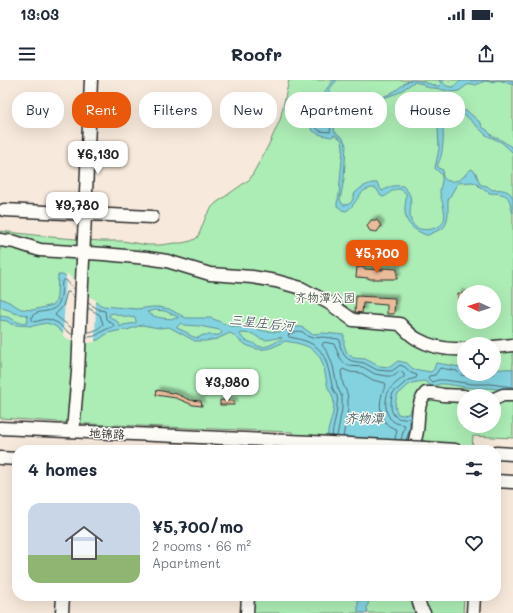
<!DOCTYPE html>
<html lang="en">
<head>
<meta charset="utf-8">
<style>
  body { margin:0; font-family:Mali,"LXGW WenKai TC",sans-serif; background:#f6f6f7; color:#1f2937; height:100vh; display:flex; flex-direction:column; font-size:15px; white-space:nowrap }
  * { box-sizing:border-box; margin:0 }
  p { font-size:13px; color:#747a83 }
  .icon { flex:none; width:22px; height:22px; fill:none; stroke:currentColor; stroke-width:2; stroke-linecap:round; stroke-linejoin:round }
  .map { position:relative; flex:1; overflow:hidden }
  .side { position:absolute; left:12px; top:365px; width:489px; height:156px; display:flex; flex-direction:column; background:#fff; border-radius:16px; box-shadow:0 4px 16px #0002 }
  .side>* { flex:none }
  .top-card { position:absolute; left:12px; top:12px; width:489px; height:36px; display:flex; gap:8px }
  .needle { width:26px; rotate:273deg }
  .buttons { position:absolute; left:457px; top:205px; display:grid; gap:8px }
  .buttons a { display:grid; place-items:center; width:44px; height:44px; border-radius:50%; background:#fff; box-shadow:0 4px 16px #0002; font-size:20px }
  .price { position:absolute; translate:-50% -34px; padding:0 9px; border-radius:8px; background:#fff; color:#222; font-size:13px; line-height:26px; filter:drop-shadow(0 1px 2px #0008) }
  .price::after { content:''; position:absolute; left:50%; top:24px; width:12px; height:9px; margin-left:-6px; background:inherit; clip-path:polygon(0 0,100% 0,50% 100%) }
  .price.active { background:#ea580c; color:#fff }
  ul { padding:0; list-style:none }
  li { display:flex; align-items:center; gap:12px; height:100px; padding:0 16px }
  li span { display:grid; place-items:center; flex:none; width:112px; height:80px; border-radius:12px; color:#555 }
  li>.icon { margin-inline-start:auto }
  span .icon { width:48px; height:48px; fill:#fffc; stroke-width:1 }
  li b { font-size:17px }
  h2 { display:flex; justify-content:space-between; align-items:center; height:48px; padding:0 16px; font-size:17px }
  .pill { padding:0 14px; border-radius:16px; background:#fff; box-shadow:0 4px 16px #0002; font-size:14px; line-height:36px }
  .pill.active { background:#ea580c; color:#fff }
  .status { display:flex; justify-content:space-between; align-items:center; height:28px; padding:0 20px; background:#fff; direction:ltr }
  .status svg { height:11px; fill:currentColor }
  header { display:flex; justify-content:space-between; align-items:center; height:52px; padding:0 16px; background:#fff; font-size:18px; font-weight:800 }
  .map>svg:first-child { display:block }
</style>
</head>
<body>
<div class="status"><b>13:03</b><svg viewBox="0 0 49 12"><path d="M0 12V9h3v3zM5 12V6h3v6zM10 12V3h3v9zM15 12V0h3v12zM26 1h20v11H26zM47 4h2v5h-2z"/></svg></div>
<header><svg class="icon" aria-label="menu" viewBox="0 0 24 24"><path d="M4 6h16M4 12h16M4 18h16"/></svg>Roofr<svg class="icon" aria-label="share" viewBox="0 0 24 24"><path d="M12 15V3M7 8l5-5 5 5M5 13v7h14v-7"/></svg></header>
<div class="map">
<svg width="513" height="533" viewBox="0 0 513 533">
  <defs>
    <filter id="shadow"><feDropShadow dx="3.5" dy="-3.5" stdDeviation="1" flood-color="#0004"/></filter>
  </defs>
  <rect width="100%" height="100%" fill="#f7e9db"/>
  <filter id="ink" filterUnits="userSpaceOnUse"><feTurbulence type="fractalNoise" baseFrequency=".025" numOctaves="2"/><feDisplacementMap in="SourceGraphic" scale="8" xChannelSelector="R" yChannelSelector="G"/><feConvolveMatrix kernelMatrix="1 2 1 2 8 2 1 2 1" color-interpolation-filters="sRGB"/></filter>
  <g filter="url(#ink)">
    <path fill="#acecb5" stroke="#6c8c70" fill-rule="evenodd" d="M289,0H513V358L473,356L472,370H292V352L89,344L0,338V151L51,157L101,161H122L148,165H160L175,163H182L191,161L197,158L200,152L206,136L212,127L216,123L250,99L268,66L280,40ZM464,212H494V242H464ZM464,264H494V294H464ZM464,316H494V346H464Z
      M254,516H464L463,533H253Z"/>
    <path fill="#83d2e0" stroke="#608f98" fill-rule="evenodd" d="M334,0H337L331,7L329,11C331,18 330,24 328,31C339,44 344,29 354,26C354,26 359,26 360,26C366,17 377,19 385,16C390,14 395,11 399,8C404,4 406,1 412,0C423,0 429,5 439,6L441,4L439,0H442C444,6 448,7 454,7L458,2L462,1L509,0L513,1V5L502,1L497,0L493,2L485,1L476,5L473,4L467,5L459,11L452,12L435,8H430L425,6L423,4L414,2L398,13L369,23L356,31L352,36L341,42L339,46H335L334,50L336,53L343,58L346,65L344,99L340,120L343,125C353,125 352,120 355,113C360,108 369,102 377,103L382,111C385,110 387,108 390,107C394,105 399,106 403,106C406,109 409,112 410,116C413,126 405,140 417,148C421,150 428,150 432,149C434,148 436,148 438,147C451,141 441,122 440,112C440,106 444,100 441,94C439,91 436,91 435,88L439,69L438,46L439,36L444,33L455,30L467,31L481,43L482,47L487,50L491,55L494,57L498,58L513,68V73L508,68L501,62L486,55L466,36L459,34H453L449,35L446,39L442,41L441,43C445,48 443,68 441,76C440,81 437,83 438,88L443,90C443,92 442,94 443,97C446,103 457,102 462,98C466,95 467,91 472,89L476,93L479,102L480,104L482,105L487,106L492,110C499,109 511,109 513,119C513,123 513,128 513,133C511,129 511,126 510,122C507,112 498,114 489,113L488,111H485L483,108L480,107L476,103L472,102L458,103L457,104L448,120V135L446,144L443,148L439,150L428,155H426C412,149 404,143 405,126C406,121 406,118 406,113L400,109C390,109 390,115 383,117L381,116L376,108C357,107 359,124 346,131L342,130L340,128L337,126V123L339,115L340,102L343,68L342,60L335,55L331,57C323,55 317,55 311,49L313,42L316,36L317,26L328,7Z
      M58,195H61L67,196L87,218L103,226L136,229L153,227H158L169,229L186,238H211L230,246L236,247H251L264,251L279,252L295,247H301L305,249L312,254L324,253L344,255V265L347,273L351,276L353,278L365,279L379,286L390,287L398,281L407,283L413,289L431,292L434,289L436,283L460,287L461,288L462,291L464,292V294H494V289C501,290 506,288 513,289V311L490,308H472L445,304H439L432,307C429,305 428,302 424,301C423,301 418,302 417,302C407,303 406,309 398,314C395,320 394,328 398,334L402,335L408,334L412,328L415,329L408,370H327C327,364 328,358 328,351C330,342 336,328 333,318C332,313 328,310 327,304C322,273 318,266 285,261C268,271 257,273 240,261C237,258 234,255 230,253L217,259L205,261H195L169,247L159,248L142,245L127,250L117,251L108,253L98,260L89,261L69,258L55,246L50,244L46,243L33,246L17,245L11,244L7,241L0,240V236C2,236 5,237 7,237C14,239 19,245 27,243L28,239L27,235L13,233L11,231L0,227V218L11,223L21,229L33,230L53,225L56,221L57,216ZM155,230L165,231L178,237V238C169,240 154,238 147,232ZM114,233L118,235L135,238L136,241V243L123,245L120,247L119,243L109,236L110,234ZM181,243L184,245L199,246L220,250L222,253L221,254L219,255H203L198,258L194,257L189,255L188,253L177,248V247ZM242,253L253,254L259,258L265,260L273,259L281,257L282,258C276,262 267,269 258,266C256,266 255,264 253,263C247,261 243,260 240,254Z
      M358,516H370L367,528L368,533H358Z"/>
    <path fill="#f7e9db" d="M66,194L69,195L75,201L88,216L96,220L95,262L89,263H78L68,259L63,256Z"/>
    <g fill="none" stroke-linecap="round" stroke-linejoin="round">
      <path stroke="#4e6e73" stroke-width="1" d="M329,38L333,39L334,41L331,46L330,52L320,51L316,48V44L318,42H325Z
        M73,249L56,236L55,235L63,226L67,212H69L74,217
        M87,252C93,252 99,249 103,244L100,235L88,228
        M73,255L64,249L58,243L51,240L46,239L34,242L32,240V236C36,232 41,232 47,231C63,228 61,214 62,201L63,200H66L75,210
        M87,257C97,257 97,254 105,250C108,248 111,248 114,246L113,244L106,239L105,231L100,230L88,223
        M467,294C462,298 460,294 457,291L440,288L435,295L429,296L428,298L432,302L438,300H445L472,304H490L513,307
        M332,356C333,346 337,336 337,325C337,323 338,319 337,316C335,312 332,309 332,305C325,273 323,263 289,257L288,255L289,254L298,251L303,252L307,256L312,258L324,257L338,259L340,260V266L344,275L348,279L352,281L364,283L377,290L388,291H392L400,285L405,287L411,293L417,295V296L416,298C408,300 406,301 400,307C398,310 395,310 393,313C391,317 391,322 391,326C391,336 399,341 408,338L410,340V349L406,360
        M337,356L342,329V317L337,306L333,286L328,273L322,265L323,263L324,262L334,264L340,278L345,284L349,286L363,287L375,294L387,296H394L400,291L404,294V297C401,299 392,306 390,309C384,317 384,335 393,341C396,344 401,344 405,345L401,360
        M343,357L348,330V318L347,313L343,304L341,291L343,289L350,292L361,293L373,300L385,303L386,305C379,316 377,336 389,346C391,347 394,348 397,350L395,359"/>
    </g>
    <path fill="#eabc9a" stroke="#2b2b2b" filter="url(#shadow)" d="M371,140H377L381,146L377,152L370,151L367,146Z
      M357,187H364V189L383,190V188L397,189V199H369V198L356,197Z
      M458,213L464,214L463,220L458,219Z
      M356,216L395,218L394,234H387V225L363,223L362,233L355,232Z
      M157,310L177,314L190,320L201,321L202,326L193,325L176,318L156,315Z
      M220,320L234,321V325H220Z"/>
    <g fill="none" stroke-linecap="round" stroke-linejoin="round">
      <g stroke="#2b2b2b" stroke-width="15">
        <path id="minor" d="M4,130L152,137
          M0,160L15,162L40,170L104,174L147,178L167,181L210,194L252,197L276,201L301,208L329,223L353,240L400,244C405,249 410,255 417,259C431,267 448,270 464,269
          M494,267L513,265
          M494,319L503,315H513
          M0,348L311,362
          M73,351L78,292L91,0
          M425,368L455,370
          M412,370C414,364 416,357 417,351C419,338 416,324 426,313H433L443,315L464,316
          M496,373L513,374
          M0,378L17,379
          M496,401L513,402
          M417,516L421,529L424,533
          M62,533L63,516
          M247,533L248,516
          M473,533L474,516"/>
      </g>
      <use href="#minor" stroke="#fdfcf7" stroke-width="12"/>
      <g stroke="#2b2b2b" stroke-width="15" stroke-linecap="butt">
        <path id="minor-bridge" d="M311,362L425,368"/>
      </g>
      <use href="#minor-bridge" stroke="#fdfcf7" stroke-width="12"/>
    </g>
  </g>
  <g text-anchor="middle" dominant-baseline="central" stroke-width="3" stroke-linejoin="round" paint-order="stroke">
    <g font-size="12" fill="#4b5b4e" stroke="#fdfcf7">
      <text x="325" y="217">齐物潭公园</text>
    </g>
    <g font-size="12" fill="#2b2b2b" stroke="#fdfcf7">
      <text transform="translate(107 353) rotate(3)">地锦路</text>
    </g>
    <g font-size="13" font-style="italic" fill="#455d61" stroke="#fdfcf7">
      <text transform="translate(262 242) rotate(6)">三星庄后河</text>
      <text x="364" y="337">齐物潭</text>
    </g>
  </g>
</svg>
<div class="buttons">
<a><svg class="needle" viewBox="-14 -14 28 28"><path d="M0-13l5 13h-10z" fill="#e53935"/><path d="M0 13l5-13h-10z" fill="#747a83"/></svg></a>
<a><svg class="icon" aria-label="locate" viewBox="0 0 24 24"><circle cx="12" cy="12" r="6"/><path d="M12 2v4M12 18v4M2 12h4M18 12h4"/></svg></a>
<a><svg class="icon" aria-label="layers" viewBox="0 0 24 24"><path d="M12 4l9 5-9 5-9-5zM3 14l9 5 9-5"/></svg></a>
</div>
<b class="price" style="left:98px;top:95px">¥6,130</b>
<b class="price" style="left:77px;top:146px">¥9,780</b>
<b class="price active" style="left:377px;top:194px">¥5,700</b>
<b class="price" style="left:227px;top:323px">¥3,980</b>
<div class="top-card">
<a class="pill">Buy</a>
<a class="pill active">Rent</a>
<a class="pill">Filters</a>
<a class="pill">New</a>
<a class="pill">Apartment</a>
<a class="pill">House</a>
</div>
<section class="side">
<h2>4 homes<svg class="icon" aria-label="filters" viewBox="0 0 24 24"><path d="M4 7h16M4 17h16"/><circle cx="9" cy="7" r="2"/><circle cx="15" cy="17" r="2"/></svg></h2>
<ul>
<li><span style="background:linear-gradient(#c9d6e8 65%,#8fb573 0)"><svg class="icon" aria-label="home" viewBox="0 0 24 24"><path d="M3 11l9-7 9 7M6 9v11h12V9"/></svg></span><div><b>¥5,700/mo</b><p>2 rooms · 66 m²</p><p>Apartment</p></div><svg class="icon" aria-label="heart" viewBox="0 0 24 24"><path d="M12 20l-8-8c-3-5 5-10 8-4 3-6 11-1 8 4z"/></svg></li>
</ul>
</section>
</div>
</body>
</html>
